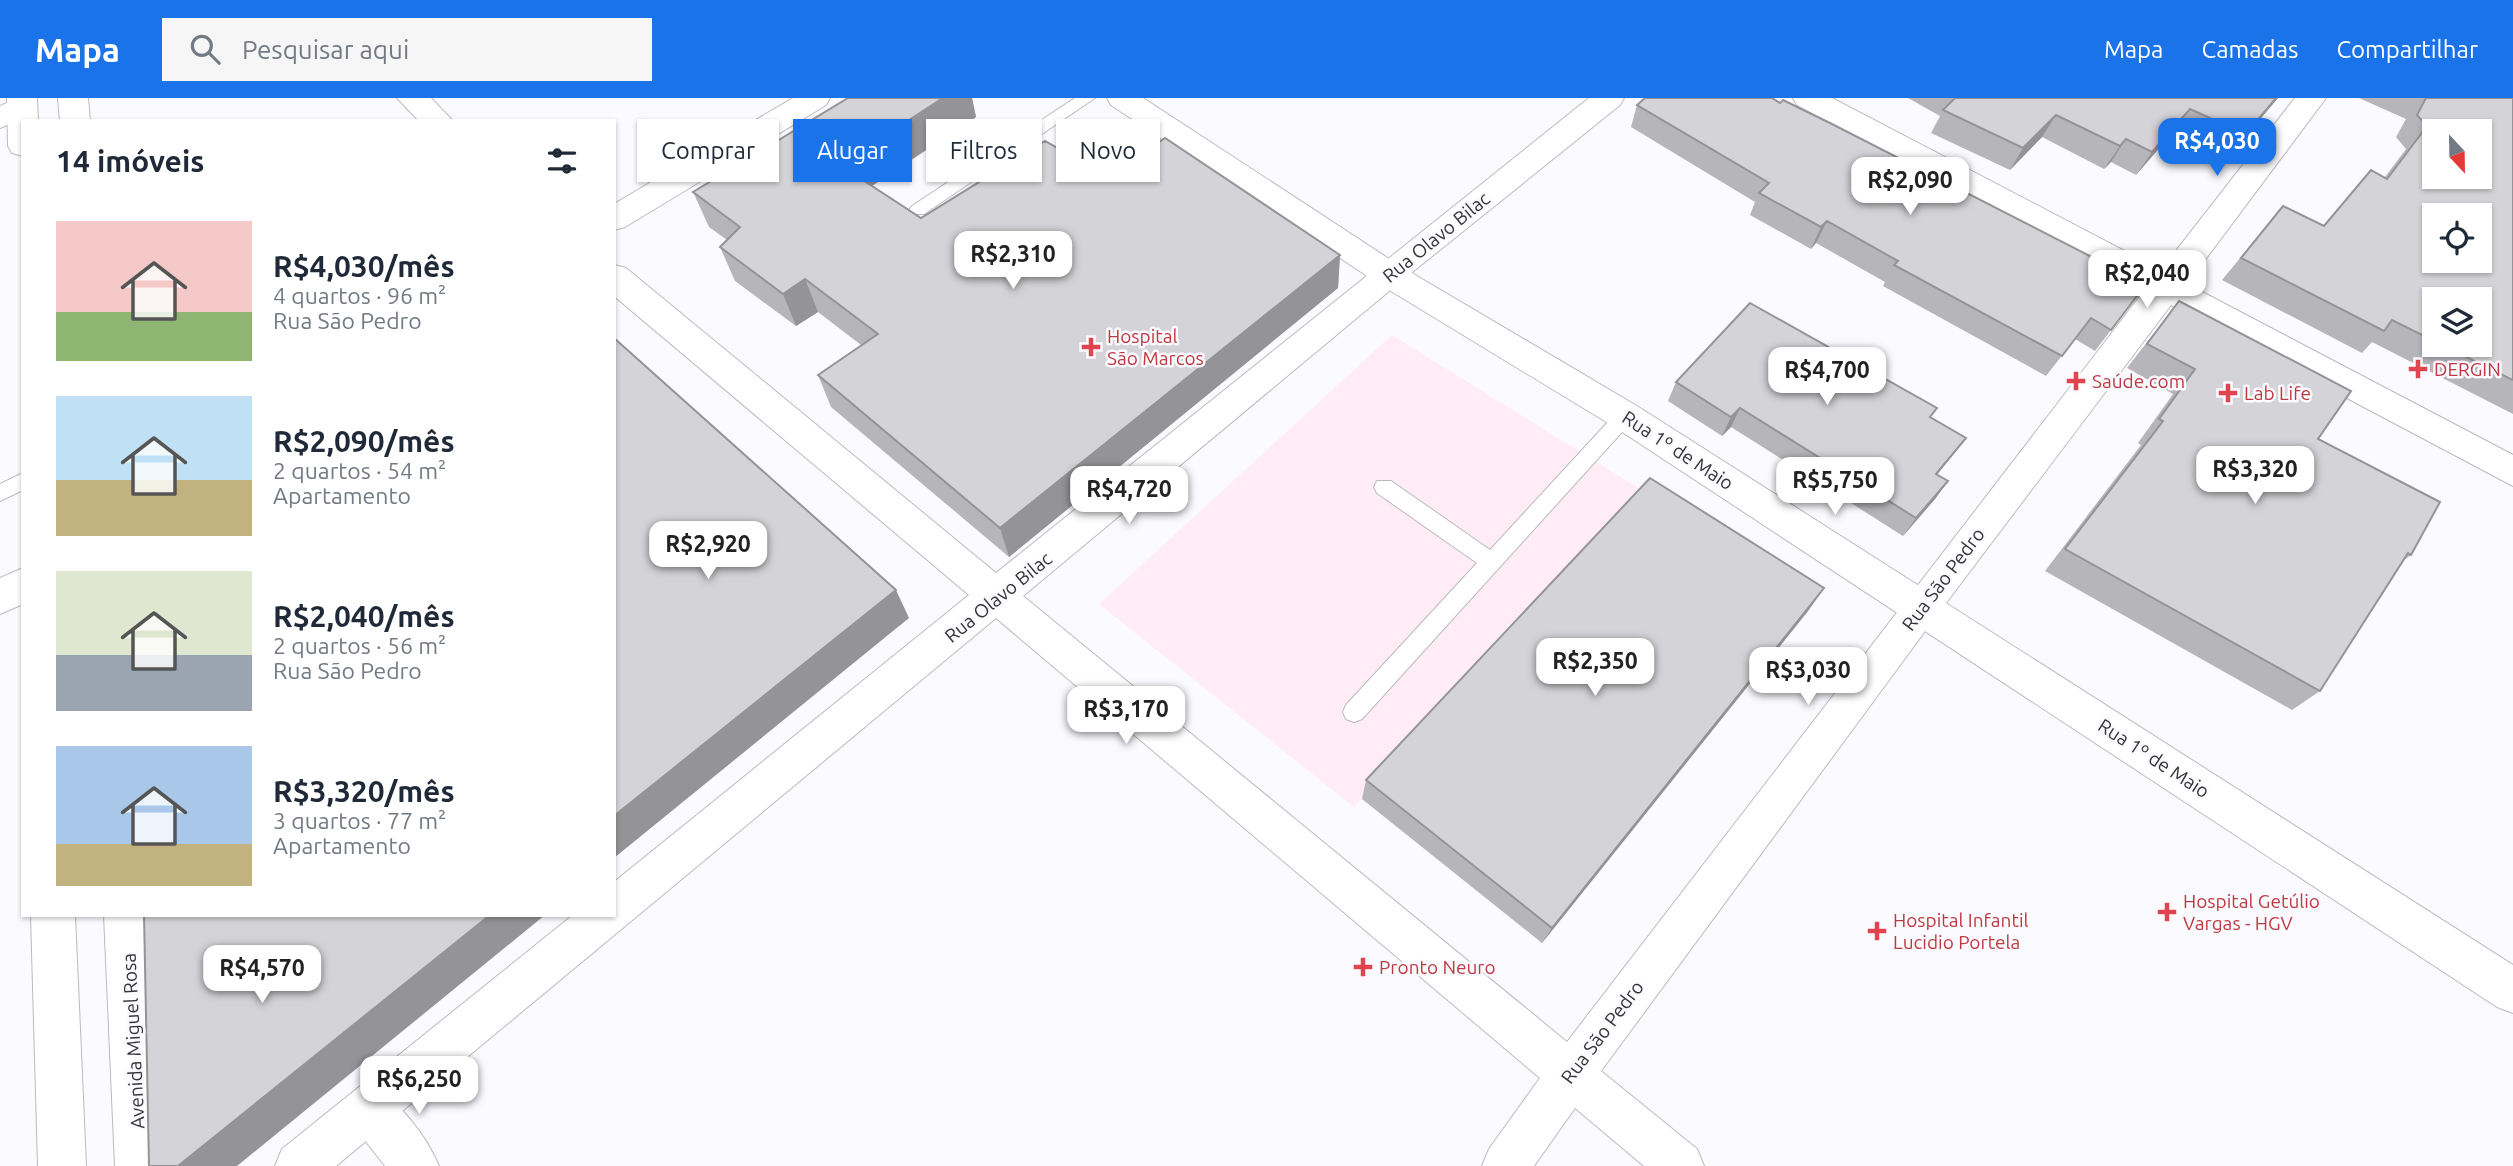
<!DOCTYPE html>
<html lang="pt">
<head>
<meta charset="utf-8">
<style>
  body { margin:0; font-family:Ubuntu,sans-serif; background:#f6f6f7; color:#1f2937; height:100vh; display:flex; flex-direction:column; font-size:26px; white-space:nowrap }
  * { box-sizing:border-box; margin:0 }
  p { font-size:23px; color:#747a83 }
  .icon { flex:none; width:38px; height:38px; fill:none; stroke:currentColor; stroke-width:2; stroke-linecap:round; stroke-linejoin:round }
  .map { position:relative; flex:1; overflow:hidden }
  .panel { position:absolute; left:21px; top:21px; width:595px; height:798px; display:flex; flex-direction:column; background:#fff; border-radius:0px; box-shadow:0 2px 5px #0004 }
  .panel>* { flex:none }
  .hud { position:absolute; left:637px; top:21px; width:665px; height:63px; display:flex; gap:14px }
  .needle { width:46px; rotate:158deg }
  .tools { position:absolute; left:2422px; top:21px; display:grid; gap:14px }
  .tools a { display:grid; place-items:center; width:70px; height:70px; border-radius:0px; background:#fff; box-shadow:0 2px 5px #0004; font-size:35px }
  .price { position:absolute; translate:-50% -60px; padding:0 16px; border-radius:14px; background:#fff; color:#222; font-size:23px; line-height:46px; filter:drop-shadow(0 2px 4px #0008) }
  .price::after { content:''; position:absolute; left:50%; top:42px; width:21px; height:16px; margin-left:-10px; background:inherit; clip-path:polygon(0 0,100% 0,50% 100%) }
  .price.active { background:#1a73e8; color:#fff }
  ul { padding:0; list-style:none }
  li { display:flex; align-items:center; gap:21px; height:175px; padding:0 35px }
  li span { display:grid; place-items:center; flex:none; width:196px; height:140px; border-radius:0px; color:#555 }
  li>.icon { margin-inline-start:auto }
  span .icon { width:84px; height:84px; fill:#fffc; stroke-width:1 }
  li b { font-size:30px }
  h2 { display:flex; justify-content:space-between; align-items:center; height:84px; padding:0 35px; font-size:30px }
  .chip { padding:0 24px; border-radius:0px; background:#fff; box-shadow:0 2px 5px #0004; font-size:24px; line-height:63px }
  .chip.active { background:#1a73e8; color:#fff }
  header { display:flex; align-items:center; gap:42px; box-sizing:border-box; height:98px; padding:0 35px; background:#1a73e8; color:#fff }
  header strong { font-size:33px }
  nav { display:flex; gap:38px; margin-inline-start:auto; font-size:24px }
  .search { width:490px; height:63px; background:#f6f6f7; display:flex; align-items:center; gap:18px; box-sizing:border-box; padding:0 24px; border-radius:0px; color:#747a83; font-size:26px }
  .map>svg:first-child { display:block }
</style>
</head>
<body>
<header>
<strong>Mapa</strong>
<div class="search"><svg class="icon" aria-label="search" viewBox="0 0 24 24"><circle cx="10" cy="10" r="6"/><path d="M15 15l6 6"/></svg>Pesquisar aqui</div>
<nav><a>Mapa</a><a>Camadas</a><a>Compartilhar</a></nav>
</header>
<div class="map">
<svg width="2513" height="1068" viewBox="0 0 2513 1068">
  <rect width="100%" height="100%" fill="#fbfbff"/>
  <path fill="#ffecf4" d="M1392,237L1648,396L1354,709L1099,506Z"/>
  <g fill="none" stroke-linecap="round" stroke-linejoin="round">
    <g stroke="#bbbbbf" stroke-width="2">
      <path id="lane" d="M1075,0H1095L924,116H912L909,112L912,108Z
        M1625,310L1635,318L1632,323L1362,621L1354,624L1346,621L1343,614L1346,607L1477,465L1377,395L1374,389L1377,383H1391L1490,452L1618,313Z
        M23,375V392L0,403V386Z"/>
    </g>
    <g stroke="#bbbbbf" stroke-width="2">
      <path id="street" d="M18,0L33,2L37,9L33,16L0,30V8Z
        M793,0H830L826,7L625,129L614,132V106Z
        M1107,0H1143L1400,168L1637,308L2513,867V915L2497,909L1613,328L1376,184L1111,7Z
        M23,470V506L0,516V480Z
        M369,988C398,1000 427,1039 439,1068H385L353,1027L346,1011L353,995Z"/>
    </g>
    <g stroke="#bbbbbf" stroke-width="2">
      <path id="secondary" d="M397,0H431L453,23H419Z
        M1589,0H1624L1620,7L1400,184L1023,498L1567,944L2144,193L1797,7L1793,0H1832L2161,172L2295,0H2326L2187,186L2513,357V388L2171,207L1934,521L1601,973L1697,1051L1704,1068H1644L1575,1010L1534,1068H1482L1489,1051L1540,980L996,520L336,1068H275L282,1051L573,817H614V784L969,497L614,198V167L626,170L996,475Z"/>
    </g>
    <g stroke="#bbbbbf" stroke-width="2">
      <path id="primary" d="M7,0H37L38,23H23V58L12,55L8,48Z
        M58,0H88L90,23H60Z
        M31,817H75L86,1068H38Z
        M104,817H148L163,1068H115Z"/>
    </g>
    <use href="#lane" fill="#fff" fill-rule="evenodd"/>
    <use href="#street" fill="#fff" fill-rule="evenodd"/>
    <use href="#secondary" fill="#fff" fill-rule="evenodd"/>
    <use href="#primary" fill="#fff" fill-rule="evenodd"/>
  </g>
  <path fill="#b6b6ba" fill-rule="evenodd" d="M848,0H972L976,19L872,88L921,120L1108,79L1340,157L1338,190L1009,459L831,309L818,277L861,247L818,214L796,228L735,183L720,149L727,142L709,129L693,94Z
    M1908,0H2278L2228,59L2174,33L2136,77L2111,64L2104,71L2042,39L2010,72L1931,35L1940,18Z
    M2359,0H2513V316L2372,244L2362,255L2222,182L2283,108L2323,128L2371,72L2385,79L2406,51L2396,39L2406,21ZM2434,201L2480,247H2434Z
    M1637,7L2123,179L2143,190L2095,253L2075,241L2046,278L1883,188L1885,184L1816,145L1811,151L1750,117L1755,104L1631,29Z
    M2179,203L2318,341L2411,457L2404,462L2320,593L2292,612L2045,473L2141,347L2138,345L2173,296L2127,270Z
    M1676,284L1930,319L1966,340L1937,376L1948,383L1935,401L1903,438L1731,329L1722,338L1668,303Z
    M1824,490L1808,513L1542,845L1362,701L1366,682Z"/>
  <path fill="#949497" d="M943,0H972L976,19L852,101L840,67Z
    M2276,0H2278L2228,59L2246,36Z
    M2190,11L2174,33L2136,77L2152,54Z
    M2056,17L2042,39L2010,72L2023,50Z
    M2126,41L2111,64L2104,71L2120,48Z
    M1827,123L1816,145L1811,151L1821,129Z
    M1340,157L1338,190L1009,459L1000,430Z
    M805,181L818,214L796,228L783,196Z
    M1740,310L1731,329L1722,338L1731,319Z
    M1966,340L1952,358L1923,394L1936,376Z
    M1948,383L1935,401L1903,438L1916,420Z
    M1824,490L1808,513L1542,845L1552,830Z
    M896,492L909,520L614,760V718Z
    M490,817H545L237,1068H178Z"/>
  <path fill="#d4d4d8" stroke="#949497" stroke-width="2" fill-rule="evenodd" d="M848,0H943L840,67L921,120L1045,43L1108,79L1165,40L1340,157L1000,430L818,277L878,236L805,181L783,196L720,149L740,129L693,94Z
    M1645,0H1772L1780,5L1783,2L1832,26L2125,176L2123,179L2143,190L2111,232L2091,220L2062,258L1894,167L1898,163L1827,123L1821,129L1759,95L1769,85L1637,7Z
    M1955,0H2276L2246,36L2190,11L2152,54L2126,41L2120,48L2056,17L2023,50L1943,12Z
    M2426,0H2513V282L2442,247H2480V201H2434V243L2392,222L2384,233L2241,160L2283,108L2324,128L2371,72L2387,81L2427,28L2417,17ZM2434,33H2480V79H2434ZM2434,117H2480V163H2434Z
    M2179,203L2351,293L2318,341L2440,404L2411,457L2408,455L2320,593L2065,451L2163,323L2159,321L2195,271L2147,246Z
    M1750,205L1937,310L1930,319L1966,340L1936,376L1948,383L1916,420L1740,310L1731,319L1676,284Z
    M614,240L896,492L614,718Z
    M1650,380L1824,490L1552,830L1366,682Z
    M144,817H490L178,1068H149Z"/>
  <g fill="#e0444e" stroke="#fbfbff" stroke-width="2.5">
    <path d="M1087.5 238.5h7v7h7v7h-7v7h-7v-7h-7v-7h7z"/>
    <path d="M2414.5 260.5h7v7h7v7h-7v7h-7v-7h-7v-7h7z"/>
    <path d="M2072.5 272.5h7v7h7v7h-7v7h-7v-7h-7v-7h7z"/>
    <path d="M2224.5 284.5h7v7h7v7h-7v7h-7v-7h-7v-7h7z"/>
    <path d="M2163.5 803.5h7v7h7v7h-7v7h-7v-7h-7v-7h7z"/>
    <path d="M1873.5 822.5h7v7h7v7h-7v7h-7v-7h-7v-7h7z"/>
    <path d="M1359.5 858.5h7v7h7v7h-7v7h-7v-7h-7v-7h7z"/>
  </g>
  <g text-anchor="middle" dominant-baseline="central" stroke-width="5" stroke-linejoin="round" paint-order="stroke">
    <g font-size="19" fill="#353537" stroke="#fbfbff">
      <text transform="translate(1436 139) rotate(-39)">Rua Olavo Bilac</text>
      <text transform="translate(1678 352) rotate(33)">Rua 1º de Maio</text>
      <text transform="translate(1943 481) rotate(-53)">Rua São Pedro</text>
      <text transform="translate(998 499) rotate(-39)">Rua Olavo Bilac</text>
      <text transform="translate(2154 660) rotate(33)">Rua 1º de Maio</text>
      <text transform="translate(1602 934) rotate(-53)">Rua São Pedro</text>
      <text transform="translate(133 943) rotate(-93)">Avenida Miguel Rosa</text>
    </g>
    <g font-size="19" fill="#be3a42" stroke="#fbfbff" text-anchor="start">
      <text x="1107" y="238">Hospital<tspan x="1107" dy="22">São Marcos</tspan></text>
      <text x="2434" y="271">DERGIN</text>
      <text x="2092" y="283">Saúde.com</text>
      <text x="2244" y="295">Lab Life</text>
      <text x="2183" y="803">Hospital Getúlio<tspan x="2183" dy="22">Vargas - HGV</tspan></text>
      <text x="1893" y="822">Hospital Infantil<tspan x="1893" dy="22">Lucidio Portela</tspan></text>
      <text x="1379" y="869">Pronto Neuro</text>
    </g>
  </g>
</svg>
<div class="tools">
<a><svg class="needle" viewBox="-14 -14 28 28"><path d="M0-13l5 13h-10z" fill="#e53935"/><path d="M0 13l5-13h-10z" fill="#747a83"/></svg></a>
<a><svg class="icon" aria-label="locate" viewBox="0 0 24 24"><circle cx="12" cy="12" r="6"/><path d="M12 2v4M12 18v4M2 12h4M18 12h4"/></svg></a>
<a><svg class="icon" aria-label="layers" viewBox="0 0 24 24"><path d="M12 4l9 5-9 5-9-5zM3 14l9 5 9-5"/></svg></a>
</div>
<b class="price active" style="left:2217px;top:80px">R$4,030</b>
<b class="price" style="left:1910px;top:119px">R$2,090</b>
<b class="price" style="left:1013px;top:193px">R$2,310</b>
<b class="price" style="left:2147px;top:212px">R$2,040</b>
<b class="price" style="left:1827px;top:309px">R$4,700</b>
<b class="price" style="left:2255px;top:408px">R$3,320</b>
<b class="price" style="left:1835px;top:419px">R$5,750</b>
<b class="price" style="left:1129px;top:428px">R$4,720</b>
<b class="price" style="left:708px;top:483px">R$2,920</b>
<b class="price" style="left:1595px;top:600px">R$2,350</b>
<b class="price" style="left:1808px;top:609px">R$3,030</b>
<b class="price" style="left:1126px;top:648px">R$3,170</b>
<b class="price" style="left:262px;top:907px">R$4,570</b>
<b class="price" style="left:419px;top:1018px">R$6,250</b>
<div class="hud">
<a class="chip">Comprar</a>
<a class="chip active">Alugar</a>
<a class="chip">Filtros</a>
<a class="chip">Novo</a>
</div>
<section class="panel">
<h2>14 imóveis<svg class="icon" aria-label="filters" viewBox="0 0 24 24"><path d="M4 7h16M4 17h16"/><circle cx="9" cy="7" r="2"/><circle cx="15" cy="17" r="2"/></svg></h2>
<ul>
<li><span style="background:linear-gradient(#f6c9c9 65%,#8fb573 0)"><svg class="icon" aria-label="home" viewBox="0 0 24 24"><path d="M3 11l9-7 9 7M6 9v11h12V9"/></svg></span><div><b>R$4,030/mês</b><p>4 quartos · 96 m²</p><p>Rua São Pedro</p></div></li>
<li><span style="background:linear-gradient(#bfe0f5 60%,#c2b280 0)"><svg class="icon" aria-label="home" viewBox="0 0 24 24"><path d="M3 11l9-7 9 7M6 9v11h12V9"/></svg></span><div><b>R$2,090/mês</b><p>2 quartos · 54 m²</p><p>Apartamento</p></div></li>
<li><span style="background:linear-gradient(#dfe7d0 60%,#9aa5b1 0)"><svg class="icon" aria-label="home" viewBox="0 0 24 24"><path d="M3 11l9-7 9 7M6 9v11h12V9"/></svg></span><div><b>R$2,040/mês</b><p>2 quartos · 56 m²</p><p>Rua São Pedro</p></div></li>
<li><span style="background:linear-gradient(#a9c7e8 70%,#c2b280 0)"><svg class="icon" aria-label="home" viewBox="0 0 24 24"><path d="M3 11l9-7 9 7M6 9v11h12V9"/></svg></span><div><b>R$3,320/mês</b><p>3 quartos · 77 m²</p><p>Apartamento</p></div></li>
</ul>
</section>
</div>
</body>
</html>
